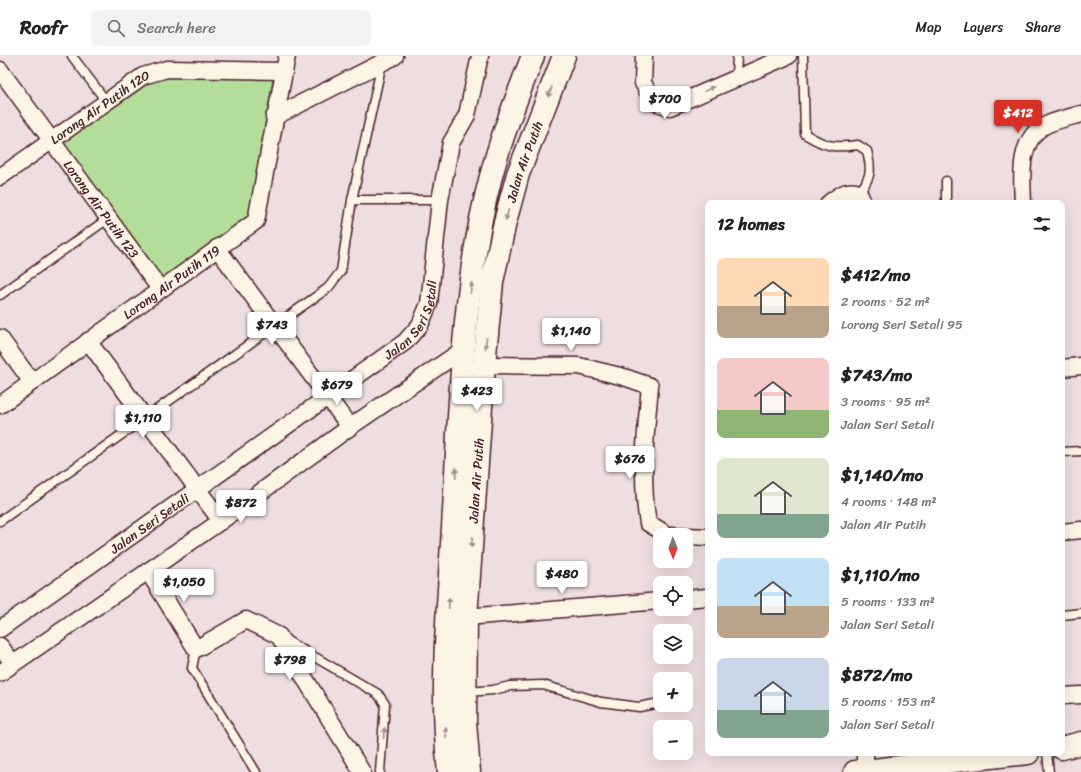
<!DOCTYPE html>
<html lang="en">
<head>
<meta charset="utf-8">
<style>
  body { margin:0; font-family:Sriracha,sans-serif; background:#f2f2f2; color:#222; height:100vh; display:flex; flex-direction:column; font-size:15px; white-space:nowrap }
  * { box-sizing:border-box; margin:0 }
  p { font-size:13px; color:#767676 }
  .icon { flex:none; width:22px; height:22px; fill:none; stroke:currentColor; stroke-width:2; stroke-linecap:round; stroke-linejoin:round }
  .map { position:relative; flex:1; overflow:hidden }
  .sheet { position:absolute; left:705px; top:144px; width:360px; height:556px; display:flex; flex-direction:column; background:#fff; border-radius:8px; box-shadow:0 4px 16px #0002 }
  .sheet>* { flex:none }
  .needle { width:26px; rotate:179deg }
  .tools { position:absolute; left:653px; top:472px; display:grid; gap:8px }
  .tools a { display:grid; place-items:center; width:40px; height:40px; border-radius:8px; background:#fff; box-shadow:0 4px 16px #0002; font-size:20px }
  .price { position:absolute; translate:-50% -34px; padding:0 9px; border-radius:4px; background:#fff; color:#222; font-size:13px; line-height:26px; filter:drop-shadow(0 1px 2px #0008) }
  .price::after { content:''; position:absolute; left:50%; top:24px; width:12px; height:9px; margin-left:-6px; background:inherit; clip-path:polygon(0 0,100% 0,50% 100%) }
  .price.selected { background:#d93025; color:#fff }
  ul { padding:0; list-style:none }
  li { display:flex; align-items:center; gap:12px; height:100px; padding:0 12px }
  li span { display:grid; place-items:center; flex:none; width:112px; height:80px; border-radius:8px; color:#555 }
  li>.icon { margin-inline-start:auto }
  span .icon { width:48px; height:48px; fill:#fffc; stroke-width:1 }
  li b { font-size:17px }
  h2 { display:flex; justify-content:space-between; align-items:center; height:48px; padding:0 12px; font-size:17px }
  header { display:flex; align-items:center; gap:24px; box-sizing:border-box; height:56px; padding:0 20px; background:#fff; border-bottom:1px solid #e0e0e0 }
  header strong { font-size:19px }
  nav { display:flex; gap:22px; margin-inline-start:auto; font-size:14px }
  .search { width:280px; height:36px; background:#f2f2f2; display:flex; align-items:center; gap:10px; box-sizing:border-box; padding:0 14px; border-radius:8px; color:#767676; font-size:15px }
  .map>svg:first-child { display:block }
</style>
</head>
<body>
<header>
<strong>Roofr</strong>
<div class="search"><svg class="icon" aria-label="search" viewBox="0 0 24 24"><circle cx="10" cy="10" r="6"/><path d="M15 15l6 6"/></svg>Search here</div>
<nav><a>Map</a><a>Layers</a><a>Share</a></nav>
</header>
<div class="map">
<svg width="1081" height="716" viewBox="0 0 1081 716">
  <rect width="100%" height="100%" fill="#eedee0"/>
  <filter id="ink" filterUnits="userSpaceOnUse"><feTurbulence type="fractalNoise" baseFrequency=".025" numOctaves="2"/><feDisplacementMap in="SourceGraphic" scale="8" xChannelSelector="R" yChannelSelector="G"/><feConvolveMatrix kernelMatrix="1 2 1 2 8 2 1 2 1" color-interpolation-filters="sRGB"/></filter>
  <g filter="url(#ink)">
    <path fill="#b4dd99" stroke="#7f7e62" d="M156,22H273L249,160L160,224L62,88Z"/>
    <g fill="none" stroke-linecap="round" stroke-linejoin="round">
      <g stroke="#4a1f2b" stroke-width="11">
        <path id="lane" d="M72,0L106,45
          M803,0L805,78C826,91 834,92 858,89L867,95C872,115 871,121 859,137
          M736,21L737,0
          M946,125V147
          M352,144H440
          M0,239L109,162
          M1062,396L1081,395
          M0,465L328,232L341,215L352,144L382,7
          M1062,559L1081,557
          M284,583L378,638L385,648L380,716
          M196,593L192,612L256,716
          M467,636L493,634L510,630L543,629L601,646L639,651L660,647
          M1047,697L1049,716"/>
      </g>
      <g stroke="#4a1f2b" stroke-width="19">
        <g id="street">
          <path d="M644,0L643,27L654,46L670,51L788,0"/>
          <path id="s1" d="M0,14L160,233"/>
          <path d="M274,61L395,0"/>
          <path id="s2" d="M0,121L143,20L167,13L283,15"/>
          <path d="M829,147C839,140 846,132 859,137L863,147"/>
          <path d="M1023,147C1022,122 1018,87 1042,71C1054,64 1068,62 1081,58"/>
          <path d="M217,192L350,371"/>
          <path d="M0,282L32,326"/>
          <path d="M88,285L221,465"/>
          <path d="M484,309L579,310L624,321L650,330C646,376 640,422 648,467L668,479H676"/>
          <path d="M1062,312L1081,310"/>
          <path id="s3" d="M0,349L256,165L287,0"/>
          <path d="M1062,476L1081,474"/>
          <path d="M686,480L708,481"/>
          <path d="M148,515L196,593L246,564L279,580L362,716"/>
          <path d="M686,543L707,541"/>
          <path d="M466,561L660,545"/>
          <path id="s4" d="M0,573L405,286L420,269L429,248L440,144L451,87L467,59L480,0"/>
          <path d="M0,590L13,607"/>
          <path d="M0,617L221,465L350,371L464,293"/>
          <path d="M1062,640L1081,639"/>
          <path d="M865,697V715"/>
        </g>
      </g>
      <g stroke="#4a1f2b" stroke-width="25">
        <g id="secondary">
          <path d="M1062,692L1081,687"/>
          <path d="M449,716C440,635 448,553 453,472C460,357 461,235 490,124C501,81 517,41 533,0"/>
          <path id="s5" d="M469,716L465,666L466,561L484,309L492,226L505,166L518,118L564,0"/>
          <path d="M855,716L1028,697"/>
        </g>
      </g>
      <use href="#lane" stroke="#fcf5e5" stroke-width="8"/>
      <use href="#street" stroke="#fcf5e5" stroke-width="16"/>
      <use href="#secondary" stroke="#fcf5e5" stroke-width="22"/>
    </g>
    <defs><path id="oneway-solid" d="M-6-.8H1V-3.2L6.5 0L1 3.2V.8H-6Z"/></defs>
    <g fill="#a38a88">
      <use href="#oneway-solid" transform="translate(709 33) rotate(-24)"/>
      <use href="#oneway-solid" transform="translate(550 36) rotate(111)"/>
      <use href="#oneway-solid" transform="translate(507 159) rotate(105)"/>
      <use href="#oneway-solid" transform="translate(471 232) rotate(-83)"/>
      <use href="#oneway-solid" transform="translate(486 287) rotate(96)"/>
      <use href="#oneway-solid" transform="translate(456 417) rotate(-87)"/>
      <use href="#oneway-solid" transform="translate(472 486) rotate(94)"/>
      <use href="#oneway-solid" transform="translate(449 547) rotate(-87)"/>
      <use href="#oneway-solid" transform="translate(384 677) rotate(-85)"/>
      <use href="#oneway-solid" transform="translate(446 677) rotate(-93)"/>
    </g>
  </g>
  <g text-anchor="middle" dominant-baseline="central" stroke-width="3" stroke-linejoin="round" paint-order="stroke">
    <g font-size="13" fill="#4a1f2b" stroke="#fcf5e5">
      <text stroke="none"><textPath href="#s2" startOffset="122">Lorong Air Putih 120</textPath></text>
      <text stroke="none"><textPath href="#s5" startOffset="616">Jalan Air Putih</textPath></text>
      <text stroke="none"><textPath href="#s1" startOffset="172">Lorong Air Putih 123</textPath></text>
      <text stroke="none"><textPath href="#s3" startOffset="211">Lorong Air Putih 119</textPath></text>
      <text stroke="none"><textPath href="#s4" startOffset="519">Jalan Seri Setali</textPath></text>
      <text stroke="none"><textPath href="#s5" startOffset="292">Jalan Air Putih</textPath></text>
      <text stroke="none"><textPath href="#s4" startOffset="183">Jalan Seri Setali</textPath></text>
    </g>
  </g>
</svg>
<div class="tools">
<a><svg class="needle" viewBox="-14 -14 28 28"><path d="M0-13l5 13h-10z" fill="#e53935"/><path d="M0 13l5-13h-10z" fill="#767676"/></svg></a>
<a><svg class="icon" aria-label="locate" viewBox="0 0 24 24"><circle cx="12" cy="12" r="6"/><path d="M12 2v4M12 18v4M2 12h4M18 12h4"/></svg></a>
<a><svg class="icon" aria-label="layers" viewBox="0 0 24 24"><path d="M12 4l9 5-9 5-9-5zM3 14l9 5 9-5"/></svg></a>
<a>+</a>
<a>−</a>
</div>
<b class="price" style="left:665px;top:64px">$700</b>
<b class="price selected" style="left:1018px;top:78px">$412</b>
<b class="price" style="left:272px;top:290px">$743</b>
<b class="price" style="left:571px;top:296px">$1,140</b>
<b class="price" style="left:337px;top:350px">$679</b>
<b class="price" style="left:477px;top:356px">$423</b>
<b class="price" style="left:143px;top:383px">$1,110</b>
<b class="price" style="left:630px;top:424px">$676</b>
<b class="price" style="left:241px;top:468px">$872</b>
<b class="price" style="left:562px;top:539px">$480</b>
<b class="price" style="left:184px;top:547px">$1,050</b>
<b class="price" style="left:290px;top:625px">$798</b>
<section class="sheet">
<h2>12 homes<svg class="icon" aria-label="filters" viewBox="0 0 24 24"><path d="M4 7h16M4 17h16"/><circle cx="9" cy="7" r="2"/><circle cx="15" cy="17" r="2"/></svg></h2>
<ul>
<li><span style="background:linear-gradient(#ffd9b3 60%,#b9a48a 0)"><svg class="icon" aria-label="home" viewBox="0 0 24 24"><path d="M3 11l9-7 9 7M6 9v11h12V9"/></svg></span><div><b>$412/mo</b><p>2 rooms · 52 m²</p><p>Lorong Seri Setali 95</p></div></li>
<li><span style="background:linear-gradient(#f6c9c9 65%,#8fb573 0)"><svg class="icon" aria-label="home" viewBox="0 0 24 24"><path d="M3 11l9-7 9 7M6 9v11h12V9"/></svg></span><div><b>$743/mo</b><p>3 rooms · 95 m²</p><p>Jalan Seri Setali</p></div></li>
<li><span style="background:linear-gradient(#dfe7d0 70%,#7fa58c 0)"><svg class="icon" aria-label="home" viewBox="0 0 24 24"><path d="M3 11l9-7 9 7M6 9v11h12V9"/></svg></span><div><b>$1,140/mo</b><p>4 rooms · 148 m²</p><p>Jalan Air Putih</p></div></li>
<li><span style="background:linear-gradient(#bfe0f5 60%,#b9a48a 0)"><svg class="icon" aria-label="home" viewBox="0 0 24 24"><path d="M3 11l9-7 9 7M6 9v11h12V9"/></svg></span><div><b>$1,110/mo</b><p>5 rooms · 133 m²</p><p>Jalan Seri Setali</p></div></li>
<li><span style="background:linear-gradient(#c9d6e8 65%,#7fa58c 0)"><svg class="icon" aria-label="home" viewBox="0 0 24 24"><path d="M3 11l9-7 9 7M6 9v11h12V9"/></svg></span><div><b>$872/mo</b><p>5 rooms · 153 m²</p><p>Jalan Seri Setali</p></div></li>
</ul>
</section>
</div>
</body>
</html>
